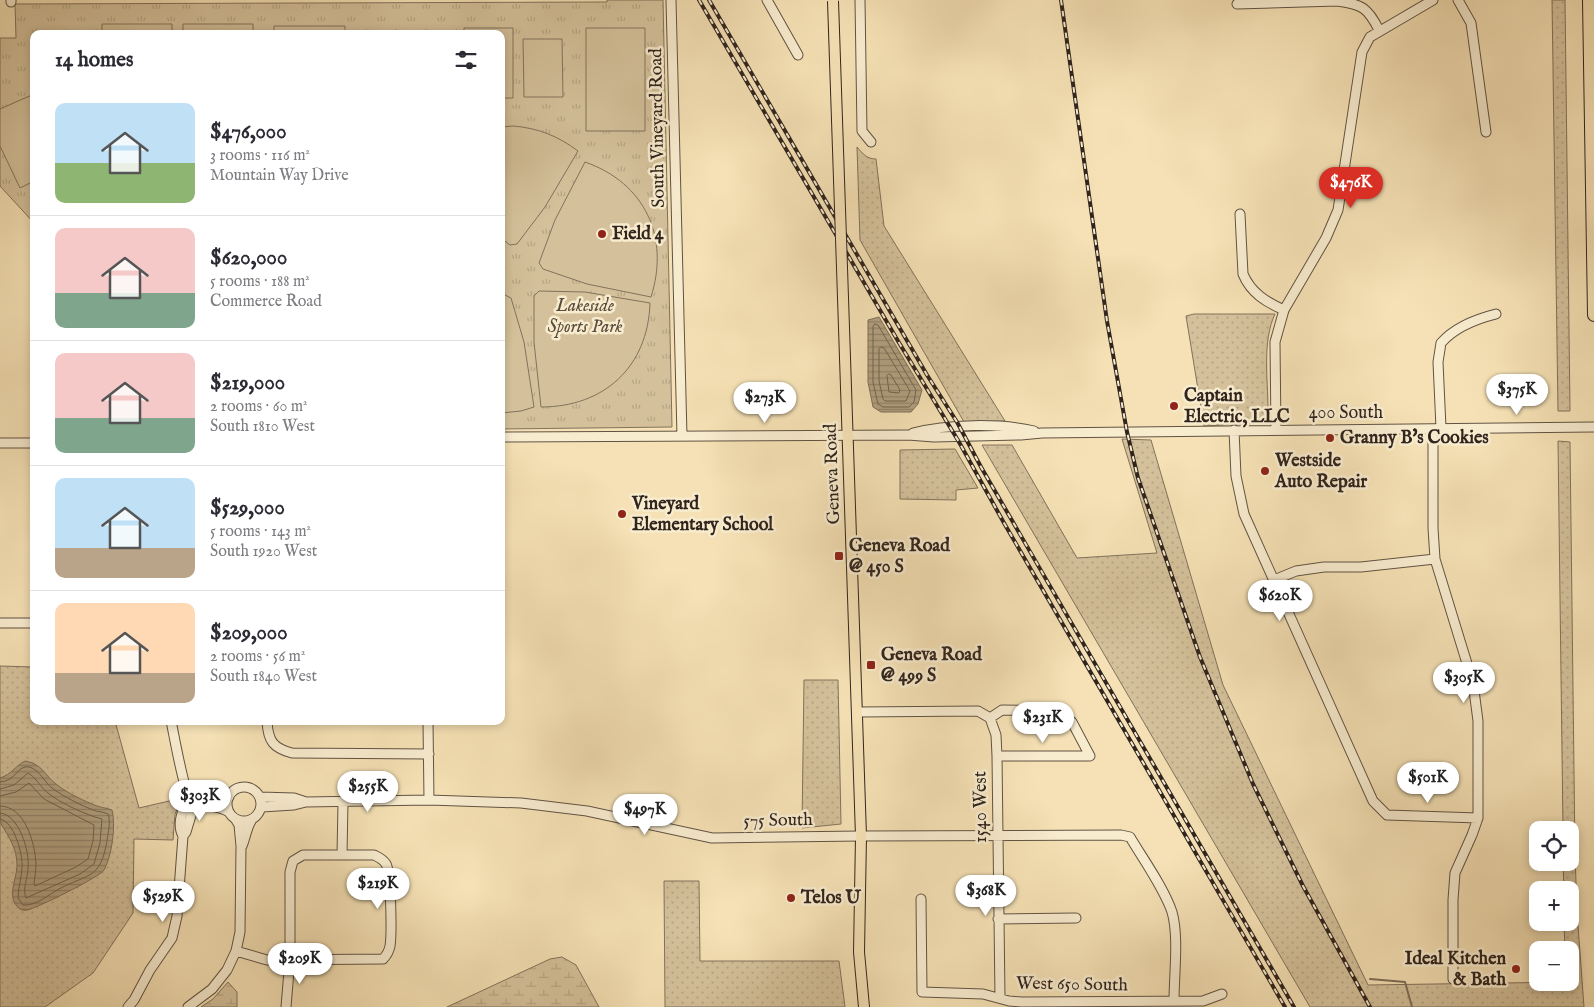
<!DOCTYPE html>
<html lang="en">
<head>
<meta charset="utf-8">
<style>
  body { margin:0; font-family:"IM FELL English",serif; background:#f2f2f3; color:#2b2b33; height:100vh; display:flex; flex-direction:column; font-size:19px; white-space:nowrap }
  * { box-sizing:border-box; margin:0 }
  p { font-size:16px; color:#7c7c81 }
  .icon { flex:none; width:28px; height:28px; fill:none; stroke:currentColor; stroke-width:2; stroke-linecap:round; stroke-linejoin:round }
  .map { position:relative; flex:1; overflow:hidden }
  .drawer { position:absolute; left:30px; top:30px; width:475px; height:695px; display:flex; flex-direction:column; background:#fff; border-radius:10px; box-shadow:0 2px 8px #0003 }
  .drawer>* { flex:none }
  .tools { position:absolute; left:1529px; top:821px; display:grid; gap:10px }
  .tools a { display:grid; place-items:center; width:50px; height:50px; border-radius:10px; background:#fff; box-shadow:0 2px 8px #0003; font-size:25px }
  .price { position:absolute; translate:-50% -42px; padding:0 11px; border-radius:18px; background:#fff; color:#222; font-size:16px; line-height:32px; filter:drop-shadow(0 1px 2px #0008) }
  .price::after { content:''; position:absolute; left:50%; top:30px; width:15px; height:11px; margin-left:-8px; background:inherit; clip-path:polygon(0 0,100% 0,50% 100%) }
  .price.selected { background:#d93025; color:#fff }
  ul { padding:0; list-style:none }
  li { display:flex; align-items:center; gap:15px; height:125px; padding:0 25px }
  li+li { border-top:1px solid #e1e1e2 }
  li span { display:grid; place-items:center; flex:none; width:140px; height:100px; border-radius:10px; color:#555 }
  li>.icon { margin-inline-start:auto }
  span .icon { width:60px; height:60px; fill:#fffc; stroke-width:1 }
  li b { font-size:21px }
  h2 { display:flex; justify-content:space-between; align-items:center; height:60px; padding:0 25px; font-size:21px }
  .map>svg:first-child { display:block }
</style>
</head>
<body>
<div class="map">
<svg width="1594" height="1007" viewBox="0 0 1594 1007">
  <defs>
    <pattern id="grass-dots" width="8" height="8" patternUnits="userSpaceOnUse" patternTransform="scale(1.25)"><rect width="8" height="8" fill="#d4c19b"/><path d="M2 2h.1M6 6h.1" fill="none" stroke="#b6a685" stroke-width="1.8" stroke-linecap="round"/></pattern>
    <pattern id="wetland-marsh" width="20" height="14" patternUnits="userSpaceOnUse" patternTransform="scale(1.25)"><rect width="20" height="14" fill="#d4c19b"/><path d="M1 5h8M5 5V1M11 12h8M15 12V8" fill="none" stroke="#b6a685"/></pattern>
    <pattern id="park-tufts" width="24" height="20" patternUnits="userSpaceOnUse" patternTransform="scale(1.25)"><rect width="24" height="20" fill="#d4c19b"/><path d="M3 7l-1-3M5 7V3M7 7l1-3M15 17l-1-3M17 17v-4M19 17l1-3" fill="none" stroke="#b6a685"/></pattern>
    <pattern id="water-rules" width="6" height="5" patternUnits="userSpaceOnUse" patternTransform="scale(1.25)"><rect width="6" height="5" fill="#b2a181"/><path d="M0 2.5h6" fill="none" stroke="#918369"/></pattern>
  </defs>
  <rect width="100%" height="100%" fill="#f5e1b5"/>
  <filter id="stains"><feTurbulence type="fractalNoise" baseFrequency=".004" numOctaves="4"/><feColorMatrix values="0 0 0 0 .2 0 0 0 0 .09 0 0 0 0 .02 0 0 0 .5 -.17"/></filter>
  <radialGradient id="worn" r=".72"><stop offset=".6" stop-color="#630" stop-opacity="0"/><stop offset="1" stop-color="#630" stop-opacity=".3"/></radialGradient>
  <path fill="url(#grass-dots)" stroke="#82725c" d="M1552,0H1565L1570,411H1558Z
    M857,147C863,154 867,159 876,159L884,226L1005,421L964,422L860,240Z
    M1194,314H1275C1262,341 1268,380 1268,409L1266,419L1261,423L1204,426L1186,316Z
    M1122,439L1151,440L1223,685L1368,985L1570,982V950H1565L1564,923L1570,922V890H1564L1563,863L1570,862V830H1563L1558,441L1570,442L1575,853L1577,912L1584,1007H1310L982,445H1012L1077,558L1157,553Z
    M955,449L978,488L956,490V500L900,499V450Z
    M0,666L34,667V721H115L139,808L182,798L175,814L173,840L134,839L133,913L93,973L45,1007H0Z
    M804,680H838L841,824L802,828Z
    M664,881H699L700,961H839L845,1007H665Z"/>
  <path fill="url(#wetland-marsh)" stroke="#82725c" d="M562,957L576,965L599,1007H447L550,959Z
    M228,982L237,992V1007H201L213,999Z"/>
  <path fill="url(#park-tufts)" stroke="#82725c" d="M607,0H663L672,427L501,429V34H34V223L0,186V38H16L15,4L607,2Z"/>
  <path fill="#d4c19b" stroke="#82725c" d="M102,24H172V34H102Z
    M183,24H253V34H183Z
    M274,26H345V34H274Z
    M464,28H513V98H501V34H464Z
    M586,28H645V131H586Z
    M523,39H562L563,97H524Z
    M34,94V181L20,188L0,146V109Z
    M513,126C538,128 558,136 578,151L545,207L517,244L510,245L501,238V127Z
    M585,162C645,183 670,237 651,297L587,284L543,269L539,263L555,220Z
    M539,291L585,292L650,303C648,367 604,407 541,407L534,342V296Z
    M505,295L511,298L524,342L534,407L521,411L501,413V296Z"/>
  <path fill="url(#water-rules)" stroke="#7e6f59" d="M879,317L922,390L918,404L911,412H881L873,407L868,382V320Z
    M25,761C43,764 44,775 56,784C67,793 84,801 97,806C103,808 107,808 112,810C116,825 112,856 104,870C100,877 35,909 27,910C23,911 19,909 17,906C7,896 17,878 17,865C17,849 9,837 1,824C0,819 0,786 0,778C12,774 14,767 25,761Z"/>
  <g fill="none" stroke-linecap="round" stroke-linejoin="round">
    <path stroke="#71624f" stroke-width="1" d="M875,324L878,325L916,390L914,402L909,407H883L878,404L873,382V327Z
      M881,347L884,348L910,391L906,401H885L883,399L879,381V349Z
      M889,374L891,375L900,390L899,393L889,392L887,376Z
      M0,782C15,781 16,769 25,767C37,765 44,782 52,788C64,797 82,806 96,811C100,812 104,812 108,814C111,822 108,832 107,841C100,880 89,873 59,889C48,895 36,906 23,905L18,898C18,887 22,877 22,867C23,854 14,821 0,819
      M0,789L14,785L28,773C37,778 40,787 48,793C60,803 86,815 102,819L100,843L94,864L80,874L26,898C22,889 28,878 28,868C30,852 19,814 0,813
      M0,796L16,792L29,783L44,799L94,825L93,841L88,859L76,867L35,886L34,883C35,877 36,870 36,864C35,843 25,806 0,806"/>
    <path stroke="#7e6f59" stroke-width="2" d="M1370,979L1405,982L1412,1007"/>
    <g stroke="#615343" stroke-width="11">
      <path id="minor" d="M11,0V2
        M671,0L682,436
        M767,0L798,55
        M860,0L862,131L871,142
        M1458,0L1471,23L1486,132
        M1237,4L1337,1C1362,4 1368,8 1379,30
        M1240,214L1243,274C1251,293 1266,302 1284,310
        M1441,428L1438,362L1441,343C1455,327 1476,319 1496,314
        M1433,429V528L1435,559L1473,683L1478,721V818L1472,835L1455,873L1453,900V979
        M1234,430L1236,476L1244,514L1373,801L1387,815L1478,818
        M1276,430L1275,342L1284,310L1326,238L1338,210L1362,52L1370,37L1433,0
        M913,433C947,424 1000,423 1034,431
        M501,437L908,435L934,437L1021,435L1042,433L1594,427
        M0,443H34
        M1274,580L1296,571L1324,567H1361L1435,559
        M0,623H34
        M858,712L978,711L990,718L996,735L997,756L1000,998
        M990,718L1002,710L1060,711L1072,722L1090,756H997
        M171,721C174,734 184,795 192,800C205,808 217,804 229,812
        M267,721C268,741 273,748 292,753L429,754
        M428,721L429,800
        M227 804a17 17 0 1 1 34 0a17 17 0 1 1-34 0Z
        M260,797L294,798L306,802
        M202,802L229,797
        M262,807L294,805L306,802L429,800L521,803L587,811L712,838L861,836L1121,835L1130,837C1143,859 1164,888 1172,912C1179,936 1174,975 1174,1001
        M183,836L186,832L193,809L191,805L192,802
        M242,846C246,837 246,829 251,821
        M342,855L343,802
        M921,899L922,992L983,994L1009,1001L1021,1002L1203,1001L1222,994
        M998,919L1076,918
        M236,951L267,960L383,959C387,955 389,951 390,946C392,934 391,872 386,864C383,859 378,857 374,855H303L293,861L290,872V959L286,1007
        M128,1007L134,1000L150,970L172,938L177,916L183,836C178,827 180,814 186,806L191,805
        M188,1007L212,989L227,970L236,951L240,932L241,846L239,825L236,820"/>
    </g>
    <g stroke="#30241d" stroke-width="12">
      <path id="major" d="M842,268L861,836L859,952L864,1007"/>
    </g>
    <g stroke="#30241d" stroke-width="14">
      <path id="highway" d="M1589,0L1594,315"/>
    </g>
    <use href="#minor" stroke="#f8eccf" stroke-width="9"/>
    <use href="#major" stroke="#f5e1b5" stroke-width="10"/>
    <use href="#highway" stroke="#f5e1b5" stroke-width="12"/>
    <g stroke="#30241d" stroke-width="4">
      <path id="rail" d="M699,0L898,341L959,442L1004,523L1285,1007
        M709,0L927,375L957,422L981,467L1294,1007
        M1061,0L1107,321L1127,432L1138,478L1200,657L1253,784L1303,886L1370,1007"/>
    </g>
    <use href="#rail" stroke="#f8eccf" stroke-width="2" stroke-dasharray="5.5" stroke-linecap="butt"/>
    <g stroke="#30241d" stroke-width="12" stroke-linecap="butt">
      <path id="major-bridge" d="M833,1L842,268"/>
    </g>
    <use href="#major-bridge" stroke="#f5e1b5" stroke-width="10"/>
  </g>
  <g fill="#8f2418" stroke="#f8eccf" stroke-width="2">
    <circle cx="602" cy="234" r="5"/>
    <circle cx="1174" cy="406" r="5"/>
    <circle cx="1330" cy="438" r="5"/>
    <circle cx="1265" cy="471" r="5"/>
    <circle cx="622" cy="514" r="5"/>
    <rect x="834" y="551" width="10" height="10" rx="2.5"/>
    <rect x="866" y="660" width="10" height="10" rx="2.5"/>
    <circle cx="791" cy="898" r="5"/>
    <circle cx="1516" cy="969" r="5"/>
  </g>
  <g text-anchor="middle" dominant-baseline="central" stroke-width="5" stroke-linejoin="round" paint-order="stroke">
    <g font-size="18" fill="#30241d" stroke="#f8eccf">
      <text transform="translate(658 128) rotate(-91)">South Vineyard Road</text>
      <text x="1346" y="413">400 South</text>
      <text transform="translate(833 474) rotate(-92)">Geneva Road</text>
      <text transform="translate(981 807) rotate(-90)">1540 West</text>
      <text transform="translate(778 821) rotate(-1)">575 South</text>
      <text transform="translate(1072 985) rotate(1)">West 650 South</text>
    </g>
    <g font-size="18" font-weight="bold" fill="#30241d" stroke="#f8eccf" text-anchor="start">
      <text x="612" y="234">Field 4</text>
      <text x="1184" y="396">Captain<tspan x="1184" dy="21">Electric, LLC</tspan></text>
      <text x="1340" y="438">Granny B's Cookies</text>
      <text x="1275" y="461">Westside<tspan x="1275" dy="21">Auto Repair</tspan></text>
      <text x="632" y="504">Vineyard<tspan x="632" dy="21">Elementary School</tspan></text>
      <text x="849" y="546">Geneva Road<tspan x="849" dy="21">@ 450 S</tspan></text>
      <text x="881" y="655">Geneva Road<tspan x="881" dy="21">@ 499 S</tspan></text>
      <text x="801" y="898">Telos U</text>
      <text x="1506" y="959" text-anchor="end">Ideal Kitchen<tspan x="1506" dy="21">&amp; Bath</tspan></text>
    </g>
    <g font-size="18" font-style="italic" fill="#594b3c" stroke="#f8eccf">
      <text x="585" y="306">Lakeside<tspan x="585" dy="21">Sports Park</tspan></text>
    </g>
  </g>
  <rect width="100%" height="100%" filter="url(#stains)"/>
  <rect width="100%" height="100%" fill="url(#worn)"/>
</svg>
<div class="tools">
<a><svg class="icon" aria-label="locate" viewBox="0 0 24 24"><circle cx="12" cy="12" r="6"/><path d="M12 2v4M12 18v4M2 12h4M18 12h4"/></svg></a>
<a>+</a>
<a>−</a>
</div>
<b class="price selected" style="left:1351px;top:209px">$476K</b>
<b class="price" style="left:1517px;top:416px">$375K</b>
<b class="price" style="left:765px;top:424px">$273K</b>
<b class="price" style="left:1280px;top:622px">$620K</b>
<b class="price" style="left:1464px;top:704px">$305K</b>
<b class="price" style="left:1043px;top:744px">$231K</b>
<b class="price" style="left:1428px;top:804px">$501K</b>
<b class="price" style="left:368px;top:813px">$255K</b>
<b class="price" style="left:200px;top:822px">$303K</b>
<b class="price" style="left:645px;top:836px">$497K</b>
<b class="price" style="left:378px;top:910px">$219K</b>
<b class="price" style="left:986px;top:917px">$368K</b>
<b class="price" style="left:163px;top:923px">$529K</b>
<b class="price" style="left:300px;top:985px">$209K</b>
<section class="drawer">
<h2>14 homes<svg class="icon" aria-label="filters" viewBox="0 0 24 24"><path d="M4 7h16M4 17h16"/><circle cx="9" cy="7" r="2"/><circle cx="15" cy="17" r="2"/></svg></h2>
<ul>
<li><span style="background:linear-gradient(#bfe0f5 60%,#8fb573 0)"><svg class="icon" aria-label="home" viewBox="0 0 24 24"><path d="M3 11l9-7 9 7M6 9v11h12V9"/></svg></span><div><b>$476,000</b><p>3 rooms · 116 m²</p><p>Mountain Way Drive</p></div></li>
<li><span style="background:linear-gradient(#f6c9c9 65%,#7fa58c 0)"><svg class="icon" aria-label="home" viewBox="0 0 24 24"><path d="M3 11l9-7 9 7M6 9v11h12V9"/></svg></span><div><b>$620,000</b><p>5 rooms · 188 m²</p><p>Commerce Road</p></div></li>
<li><span style="background:linear-gradient(#f6c9c9 65%,#7fa58c 0)"><svg class="icon" aria-label="home" viewBox="0 0 24 24"><path d="M3 11l9-7 9 7M6 9v11h12V9"/></svg></span><div><b>$219,000</b><p>2 rooms · 60 m²</p><p>South 1810 West</p></div></li>
<li><span style="background:linear-gradient(#bfe0f5 70%,#b9a48a 0)"><svg class="icon" aria-label="home" viewBox="0 0 24 24"><path d="M3 11l9-7 9 7M6 9v11h12V9"/></svg></span><div><b>$529,000</b><p>5 rooms · 143 m²</p><p>South 1920 West</p></div></li>
<li><span style="background:linear-gradient(#ffd9b3 70%,#b9a48a 0)"><svg class="icon" aria-label="home" viewBox="0 0 24 24"><path d="M3 11l9-7 9 7M6 9v11h12V9"/></svg></span><div><b>$209,000</b><p>2 rooms · 56 m²</p><p>South 1840 West</p></div></li>
</ul>
</section>
</div>
</body>
</html>
